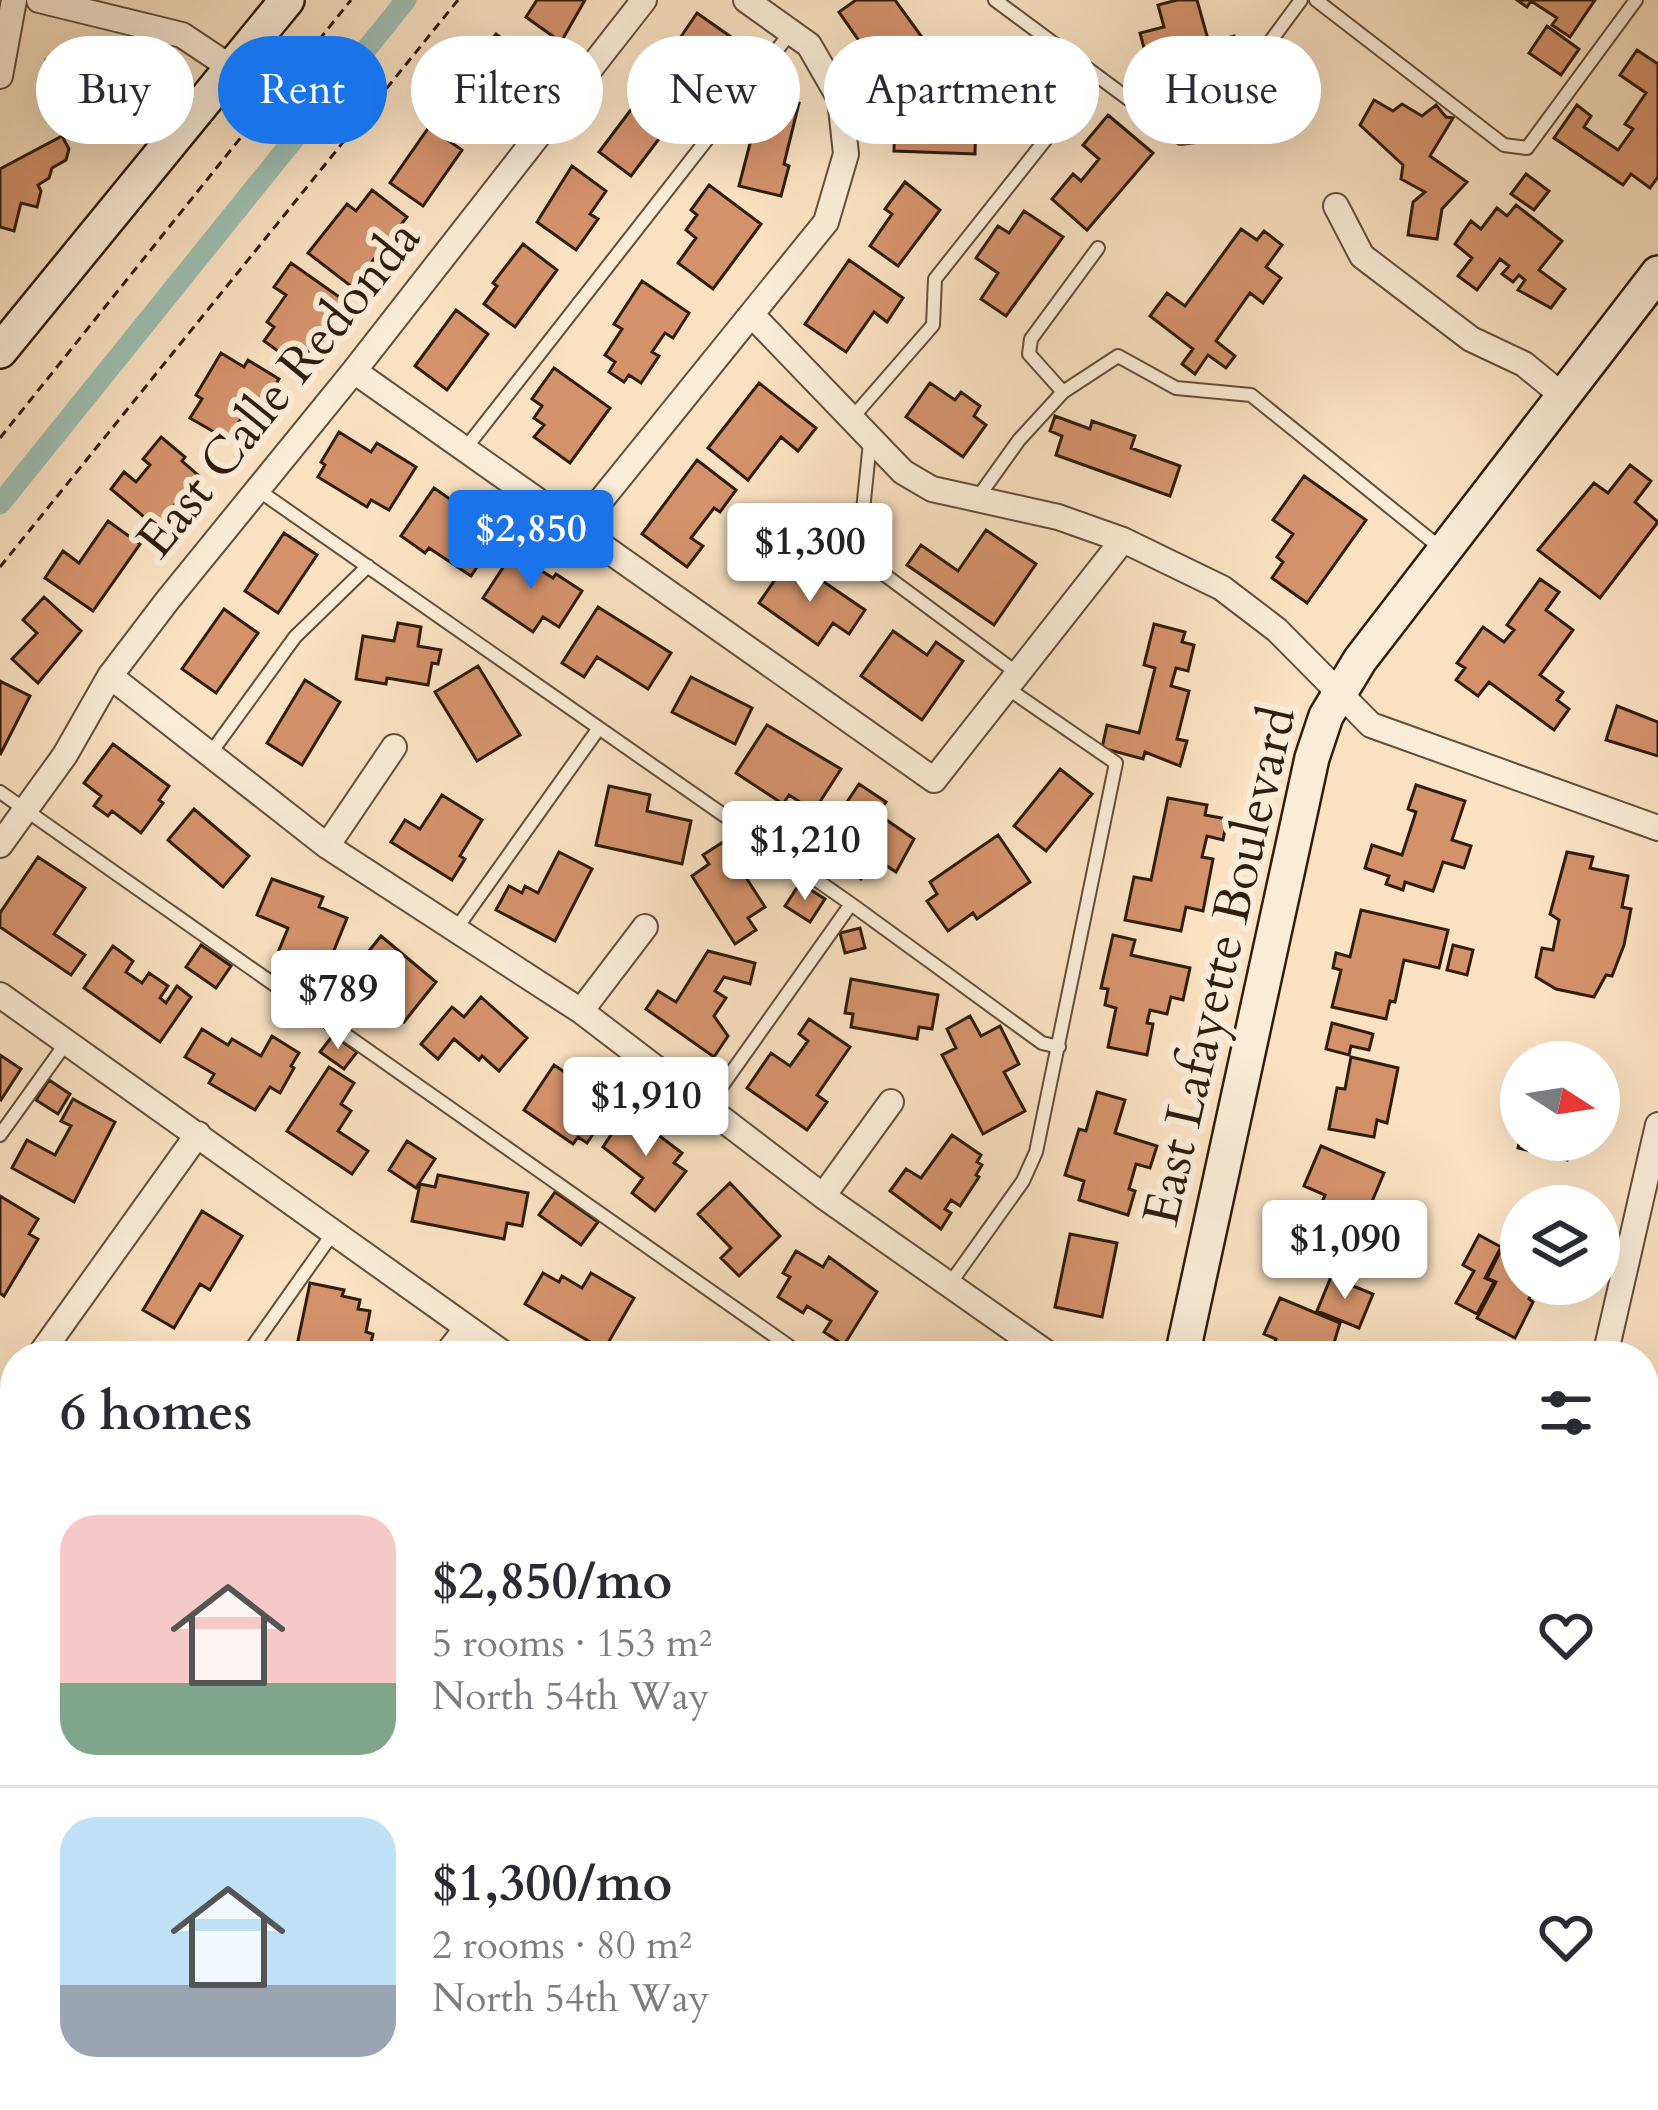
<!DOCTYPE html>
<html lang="en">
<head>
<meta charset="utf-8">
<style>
  body { margin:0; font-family:Cardo,serif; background:#f7f7f7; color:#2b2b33; height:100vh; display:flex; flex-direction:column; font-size:45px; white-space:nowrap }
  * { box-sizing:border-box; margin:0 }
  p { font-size:39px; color:#7c7c81 }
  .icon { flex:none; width:66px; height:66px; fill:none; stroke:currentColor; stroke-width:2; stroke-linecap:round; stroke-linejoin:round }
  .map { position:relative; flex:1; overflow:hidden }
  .side { position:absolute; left:0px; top:1341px; width:1659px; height:771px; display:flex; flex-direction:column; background:#fff; border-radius:48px 48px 0 0; box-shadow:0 12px 48px #0002 }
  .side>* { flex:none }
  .guide { position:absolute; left:36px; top:36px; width:1587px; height:108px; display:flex; gap:24px }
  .needle { width:78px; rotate:102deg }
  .fabs { position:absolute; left:1500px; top:1041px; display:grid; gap:24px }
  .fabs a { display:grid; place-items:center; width:120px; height:120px; border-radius:50%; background:#fff; box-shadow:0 12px 48px #0002; font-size:60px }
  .price { position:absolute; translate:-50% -102px; padding:0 27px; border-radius:12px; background:#fff; color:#222; font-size:39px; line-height:78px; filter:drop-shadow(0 3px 6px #0008) }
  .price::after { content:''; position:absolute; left:50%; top:72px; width:36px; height:27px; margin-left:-18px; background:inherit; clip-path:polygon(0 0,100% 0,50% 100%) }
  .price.selected { background:#1a73e8; color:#fff }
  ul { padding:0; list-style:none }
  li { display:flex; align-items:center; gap:36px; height:300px; padding:0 60px }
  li+li { border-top:3px solid #e1e1e2 }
  li span { display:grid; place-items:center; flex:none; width:336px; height:240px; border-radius:36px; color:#555 }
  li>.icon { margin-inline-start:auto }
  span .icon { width:144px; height:144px; fill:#fffc; stroke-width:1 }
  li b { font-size:51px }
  h2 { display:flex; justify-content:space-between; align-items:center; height:144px; padding:0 60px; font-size:51px }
  .tag { padding:0 42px; border-radius:54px; background:#fff; box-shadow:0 12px 48px #0002; font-size:42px; line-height:108px }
  .tag.selected { background:#1a73e8; color:#fff }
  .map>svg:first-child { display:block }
</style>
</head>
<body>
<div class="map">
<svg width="1658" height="2110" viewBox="0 0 1658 2110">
  <rect width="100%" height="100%" fill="#f9e1c1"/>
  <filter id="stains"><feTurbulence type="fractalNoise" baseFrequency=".00167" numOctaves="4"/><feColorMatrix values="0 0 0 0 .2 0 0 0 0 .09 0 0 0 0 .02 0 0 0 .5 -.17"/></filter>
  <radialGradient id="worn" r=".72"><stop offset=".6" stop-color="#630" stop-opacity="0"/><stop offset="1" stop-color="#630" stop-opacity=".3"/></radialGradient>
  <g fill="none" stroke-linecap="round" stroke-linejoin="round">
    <path stroke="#9ebeb1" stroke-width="21" d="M0,504L406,0"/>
  </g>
  <path fill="#d4926b" stroke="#301d0c" stroke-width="3" d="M585,0L561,42L526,17L537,0Z
    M856,0H895L924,40L880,71L839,12Z
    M1177,0H1197L1209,43L1234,36L1241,62L1184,78L1178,55L1148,63L1140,33L1164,27L1158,5Z
    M1517,0H1595L1570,37L1552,25L1557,18L1531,1L1527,7Z
    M697,13L731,37L693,93L659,69Z
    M1547,26L1579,49L1561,75L1529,53Z
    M496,34L537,65L491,125L457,99L479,70L472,65Z
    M1637,50L1658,64V177L1650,188L1631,174L1623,185L1554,138L1577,105L1591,116L1584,127L1618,150L1633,129L1625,124L1646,93L1620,75Z
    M46,60L121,72L119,82L143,86L134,140L89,133L91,115L39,101Z
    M896,83L934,84L933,112L976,114L975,154L894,151Z
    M1021,87H1045L1044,113L1020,112Z
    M645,91L677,115L631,176L599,152Z
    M763,93L799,103L784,164L789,166L781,196L739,186Z
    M1374,100L1393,111L1402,104L1422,116L1436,105L1446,117L1453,118L1430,156L1467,182L1442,209L1437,239L1408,235L1413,202L1425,192L1401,179L1403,165L1360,125Z
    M1108,115L1153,153L1087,230L1052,199L1073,174L1081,181L1099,159L1083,145Z
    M429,127L462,150L423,206L390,183Z
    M62,136L69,149L66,160L52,168L49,178L38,185L41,191L37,207L21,203L14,231L0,227V169Z
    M572,166L606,191L590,214L598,219L576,250L537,222Z
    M1526,174L1549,191L1534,210L1511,194Z
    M905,182L940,210L898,266L870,246L892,214L885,209Z
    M709,185L761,224L713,289L678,263L696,238L686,230L697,215L691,210Z
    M372,190L407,217L352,287L308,253L347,204L356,211Z
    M1516,205L1562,241L1539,270L1565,289L1551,308L1518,290L1525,280L1519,275L1513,282L1502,274L1509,266L1500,259L1477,290L1458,276L1472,258L1455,244L1471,221L1481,229L1497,208L1507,216Z
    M1024,211L1063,237L1006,316L981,299L998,273L976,258L998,226L1009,233Z
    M1241,229L1257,240L1264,231L1282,245L1266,267L1281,278L1263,303L1250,293L1216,341L1235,356L1226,368L1208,355L1195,374L1182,364L1193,349L1150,316L1167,293L1185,306Z
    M523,244L557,270L515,327L484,304L497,286L493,283Z
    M849,260L903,298L887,322L874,312L846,352L805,324Z
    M291,263L342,299L299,366L264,341L274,327L267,322L286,295L274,287Z
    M642,281L689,313L673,338L665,333L652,352L659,356L641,383L629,375L624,382L609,372L615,362L605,355L622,329L614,324Z
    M456,310L488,334L447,390L415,366Z
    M221,353L244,367L248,360L279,379L260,410L246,401L240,410L245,412L228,440L190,418L202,399L196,395Z
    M554,368L610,408L570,463L534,437L544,425L534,418L542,406L532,399Z
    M759,383L816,428L798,451L781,437L748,480L708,448Z
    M930,383L955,400L961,392L980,406L974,416L986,425L963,457L906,417Z
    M1055,416L1090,429L1092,421L1135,436L1131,448L1180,466L1170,496L1056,455L1062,436L1050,431Z
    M339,432L371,452L377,443L416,467L389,510L371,500L367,507L318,477L325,465L321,462Z
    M161,437L185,457L182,461L199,476L156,527L111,489L124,472L136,482L150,465L143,459Z
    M697,460L736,490L720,512L714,508L691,538L703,546L687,567L642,534Z
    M1630,465L1651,481L1635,502L1658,522L1600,598L1538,550L1594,483L1608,493Z
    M1304,476L1366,520L1307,603L1272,578L1283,562L1277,557L1293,534L1273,520Z
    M434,488L470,513L473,508L503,529L471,576L429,548L425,553L401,536Z
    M108,521L140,544L93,611L45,578L63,551L79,563Z
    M986,530L1036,564L994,625L907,565L921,545L958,571Z
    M284,533L317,555L278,613L245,591Z
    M517,546L541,562L537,568L553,578L556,574L582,591L559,627L543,617L533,632L483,598Z
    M783,568L798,579L805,569L865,610L849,634L833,623L818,645L759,603Z
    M1540,579L1559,592L1546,610L1573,630L1540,675L1563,692L1557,700L1569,709L1554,730L1489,682L1478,696L1456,680L1465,668L1457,663L1483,627L1504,642L1514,630L1507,625Z
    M44,597L81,631L38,683L12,659L37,633L23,620Z
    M598,607L671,653L648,689L597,657L584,677L562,663Z
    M224,609L258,633L216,693L182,669Z
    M398,623L421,627L418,646L441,650L438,664L432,663L428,685L387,678L386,684L356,679L363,636L394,641Z
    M1154,624L1185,632L1182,642L1194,645L1188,671L1176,668L1171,686L1189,691L1177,739L1187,741L1180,766L1145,752L1143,759L1102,748L1107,725L1139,733L1155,668L1144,665Z
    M893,631L927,655L936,642L963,661L922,720L861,676Z
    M478,666L520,735L477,761L435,692Z
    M691,677L752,708L735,744L672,712Z
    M305,680L340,702L302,765L267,743Z
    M0,681L30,696L0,755Z
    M1617,706L1658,722V756L1606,740Z
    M767,725L841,769L814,811L789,795L783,804L736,773Z
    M113,744L169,786L159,800L163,803L141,833L112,811L108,816L94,806L101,796L84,783Z
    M1060,769L1092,794L1046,851L1014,826Z
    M859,784L886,802L878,814L914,839L896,872L875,858L861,879L842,866L851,853L836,843L829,852L818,845Z
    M1416,785L1465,801L1452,840L1471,846L1464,868L1443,862L1433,891L1405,882L1403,890L1386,884L1389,876L1365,868L1372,845L1402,855L1416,812L1408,809Z
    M609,786L650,795L647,811L691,821L682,864L596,845Z
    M442,795L482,820L460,856L465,859L452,880L391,842L405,820L420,829Z
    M1168,798L1207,805L1205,815L1227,819L1223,840L1207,836L1202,857L1213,859L1203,911L1186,907L1181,931L1125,920L1134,877L1151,880Z
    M194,809L249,856L223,887L168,840Z
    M998,835L1030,882L977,919L973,913L948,931L927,901L937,894L930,882Z
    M723,842L765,907L748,918L756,930L735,944L692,876L709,864L703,855Z
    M559,852L592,869L555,941L496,910L509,886L522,893L525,886L538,893Z
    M1567,852L1593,857L1590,868L1628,876L1622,907L1631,909L1624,945L1612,976L1606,975L1594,997L1556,989L1536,977L1542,948L1553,950L1559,920L1550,914Z
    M38,857L85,888L54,934L85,955L71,975L0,927V913Z
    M272,879L323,897L319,907L347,918L326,970L279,950L288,928L257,915Z
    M800,883L825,899L810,922L785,906Z
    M1361,910L1448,930L1439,968L1404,960L1395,1002L1390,1001L1386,1019L1332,1007L1341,970L1333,968L1336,953L1350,957Z
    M860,928L865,948L845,953L840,933Z
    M1113,935L1135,940L1131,955L1190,968L1183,1000L1171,997L1167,1014L1150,1010L1147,1023L1153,1024L1147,1055L1108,1047L1116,1008L1105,1005L1108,989L1101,988Z
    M381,936L436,982L404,1022L361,986L368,977L356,967Z
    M201,945L231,966L216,988L186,967Z
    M1453,945L1473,950L1467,975L1447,970Z
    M113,946L133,961L126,972L142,983L149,973L168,986L160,998L166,1003L177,986L191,997L160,1042L84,988Z
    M708,951L755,963L750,984L724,977L715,991L726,998L714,1016L728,1036L714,1057L646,1009L658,991L676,1002Z
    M332,969L357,984L340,1011L316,996Z
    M851,979L938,995L932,1029L919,1027L917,1039L851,1027L853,1014L845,1013Z
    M481,997L527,1038L499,1071L482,1056L479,1060L454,1039L438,1059L421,1044L452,1007L464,1017Z
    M970,1016L981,1036L1000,1026L1019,1064L1004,1072L1025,1111L983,1134L942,1055L956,1048L947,1029Z
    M809,1019L850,1047L817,1095L827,1102L807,1130L747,1088L771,1053L790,1066L808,1041L799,1034Z
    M1332,1023L1373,1034L1369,1050L1351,1046L1349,1055L1326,1049Z
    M202,1029L228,1045L232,1039L261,1056L272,1036L299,1053L291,1066L294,1068L280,1093L270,1087L255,1110L209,1083L214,1074L185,1057Z
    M333,1035L357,1052L344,1069L320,1052Z
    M1549,1048L1580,1056L1578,1062H1546Z
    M0,1055L21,1069L1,1100L0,1099Z
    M1351,1057L1398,1068L1387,1123L1377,1120L1374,1137L1329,1129L1337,1088L1345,1089Z
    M554,1065L575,1079L572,1083L610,1109L587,1143L578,1137L573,1144L524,1110Z
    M329,1067L354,1083L341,1104L351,1111L338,1131L368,1151L352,1174L287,1131Z
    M49,1080L70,1094L58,1114L36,1100Z
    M1097,1092L1125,1100L1115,1133L1157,1146L1150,1168L1136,1164L1129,1189L1135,1191L1128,1215L1079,1200L1084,1181L1065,1175L1079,1129L1086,1131Z
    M73,1099L115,1122L74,1202L12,1168L27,1140L55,1155L71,1126L61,1121Z
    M627,1111L682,1153L674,1163L686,1171L655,1211L632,1193L643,1178L603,1147Z
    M1521,1134V1140H1572L1567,1160L1518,1148Z
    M952,1135L981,1155L977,1162L982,1165L976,1175L979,1177L960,1206L951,1200L945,1209L951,1213L941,1229L890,1191L906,1169L921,1178Z
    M407,1141L435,1159L416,1188L389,1170Z
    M1321,1146L1384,1173L1360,1230L1366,1233L1357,1255L1292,1226L1302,1202L1319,1209L1325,1195L1304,1186Z
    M438,1175L528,1193L522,1226L507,1223L504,1239L412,1221L420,1184L435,1187Z
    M730,1183L780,1236L739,1276L721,1258L731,1248L698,1214Z
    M555,1192L598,1222L581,1245L539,1215Z
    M0,1196L38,1219L29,1234L38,1239L4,1296L0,1293Z
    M202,1211L242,1236L210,1290L200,1284L174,1328L143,1310Z
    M1070,1234L1117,1243L1102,1317L1055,1307Z
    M1479,1235L1501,1247L1485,1278L1494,1282L1477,1314L1456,1303L1474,1271L1463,1265Z
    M1502,1248L1521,1258V1284H1536L1529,1299L1533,1302L1515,1338L1477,1318L1496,1282L1487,1278Z
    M796,1251L823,1267L829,1257L877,1292L844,1345L824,1332L831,1321L807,1306L803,1313L778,1297L790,1277L783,1273Z
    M543,1273L559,1282L562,1276L582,1288L591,1273L634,1298L604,1350L525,1304Z
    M1331,1277L1373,1294L1359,1328L1317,1311Z
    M310,1283L344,1290L342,1296L360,1300L358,1309L370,1311L366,1332L373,1334L368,1356H324L296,1350Z
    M1280,1298L1340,1323L1330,1356H1269L1276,1339L1264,1334Z
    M116,1344L143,1356H111Z
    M682,1344L705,1356H676Z
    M1648,1493L1658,1495V1576L1644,1572V1543L1652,1545L1658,1524L1644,1520Z
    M0,1546L15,1558L14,1636L0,1622Z
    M1658,1690V1733L1650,1731Z
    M15,1733V1813L0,1810Z
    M1658,1867V1920L1644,1928V1881L1657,1873Z
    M0,1882L15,1886V1953L0,1950Z
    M582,2097H646L643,2110H616L581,2103Z
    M763,2097H837L832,2110L821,2106L820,2110H758Z
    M905,2097H956L953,2110H903Z
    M1100,2097H1165L1158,2110L1139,2103L1135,2110H1112L1098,2102Z
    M1516,2097H1569L1568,2110H1515Z"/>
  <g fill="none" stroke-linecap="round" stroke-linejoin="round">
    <g stroke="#624e39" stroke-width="16">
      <path id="lane" d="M995,0L1181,138L1195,136L1208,126L1301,0
        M1316,0L1504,145L1527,148L1636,0
        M1063,392L1118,356L1176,388L1251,395L1443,550
        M852,418L933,325L935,279L1096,76
        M870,442L859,549L862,558L1017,673
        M465,449L791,32
        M258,490L851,904L1042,1043L1059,1047
        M976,500L1019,440L1063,392L1029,354L1031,339L1098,248
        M210,754L295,637L368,566
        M0,792L803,1356
        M456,929L599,728
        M707,1107L851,904
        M0,1135L66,1043
        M949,1285L1023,1181L1036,1152L1116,763L1007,688
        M246,1356L333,1233
        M199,2110L204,2097
        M536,2110L542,2097
        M870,2110L873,2097"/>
    </g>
    <g stroke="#624e39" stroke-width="28">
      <path id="street" d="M39,0L182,35L233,69
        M0,76L14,0
        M1336,206L1362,256L1471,339L1524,364L1563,396
        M752,315L903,472L932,489L1058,517L1123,540L1222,588L1277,630L1371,725L1658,828
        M354,371L934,780L1123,540
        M577,530L826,222L846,154L840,99L809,45L746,0
        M110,676L327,846L581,1011L823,1196L1051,1356
        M0,845L65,755L110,676L167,601L354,371L644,0
        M327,846L394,747
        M0,995L507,1356
        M581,1011L645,927
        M823,1196L891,1102
        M39,1356L198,1134
        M445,1356L466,1329
        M1605,1356L1658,1125
        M0,1410L15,1389
        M0,1678L15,1682
        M1644,2008L1658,2011
        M1448,2097L1451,2110
        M1,2110L15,2052
        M698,2110L702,2097"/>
    </g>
    <g stroke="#301d0c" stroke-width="38">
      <path id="secondary" d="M0,351L287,0
        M1182,1356L1312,758L1326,716L1360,660L1658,273
        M0,2021L15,2025
        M344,2097L402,2110
        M1015,2110L1018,2097"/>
    </g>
    <path stroke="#301d0c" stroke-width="3" stroke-dasharray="9 6" stroke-linecap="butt" d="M245,130L238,124L274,71L300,42L308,49
      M0,438L351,0
      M0,567L458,0"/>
    <use href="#lane" stroke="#fbecd7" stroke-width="12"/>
    <use href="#street" stroke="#fbecd7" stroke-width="24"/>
    <use href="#secondary" stroke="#fbecd7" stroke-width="33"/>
  </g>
  <g text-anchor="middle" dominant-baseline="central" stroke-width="12" stroke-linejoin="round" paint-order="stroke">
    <g font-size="51" fill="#301d0c" stroke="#fbecd7">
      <text transform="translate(279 389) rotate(-51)">East Calle Redonda</text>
      <text transform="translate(1220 966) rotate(-77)">East Lafayette Boulevard</text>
    </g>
  </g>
  <rect width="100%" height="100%" filter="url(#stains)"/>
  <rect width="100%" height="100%" fill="url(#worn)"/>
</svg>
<div class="fabs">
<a><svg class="needle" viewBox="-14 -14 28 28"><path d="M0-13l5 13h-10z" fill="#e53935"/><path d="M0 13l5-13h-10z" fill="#7c7c81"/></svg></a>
<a><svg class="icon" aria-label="layers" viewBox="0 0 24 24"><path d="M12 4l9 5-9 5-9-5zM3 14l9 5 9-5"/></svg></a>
</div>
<b class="price selected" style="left:531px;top:592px">$2,850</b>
<b class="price" style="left:810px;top:605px">$1,300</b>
<b class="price" style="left:805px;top:903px">$1,210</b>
<b class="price" style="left:338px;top:1052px">$789</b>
<b class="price" style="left:646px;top:1159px">$1,910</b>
<b class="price" style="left:1345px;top:1302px">$1,090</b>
<div class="guide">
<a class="tag">Buy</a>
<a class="tag selected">Rent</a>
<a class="tag">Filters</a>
<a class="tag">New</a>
<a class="tag">Apartment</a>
<a class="tag">House</a>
</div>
<section class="side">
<h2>6 homes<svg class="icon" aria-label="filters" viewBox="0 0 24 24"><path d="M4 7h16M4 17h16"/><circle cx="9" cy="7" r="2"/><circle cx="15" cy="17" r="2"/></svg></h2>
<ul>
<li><span style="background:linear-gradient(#f6c9c9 70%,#7fa58c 0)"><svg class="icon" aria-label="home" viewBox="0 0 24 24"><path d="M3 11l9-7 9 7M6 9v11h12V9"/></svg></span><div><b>$2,850/mo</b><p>5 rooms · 153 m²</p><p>North 54th Way</p></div><svg class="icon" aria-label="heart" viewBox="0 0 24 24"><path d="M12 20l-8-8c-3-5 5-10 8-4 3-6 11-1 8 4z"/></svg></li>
<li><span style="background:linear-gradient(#bfe0f5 70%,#9aa5b1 0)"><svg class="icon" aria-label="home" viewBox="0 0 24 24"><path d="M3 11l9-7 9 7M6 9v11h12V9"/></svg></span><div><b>$1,300/mo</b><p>2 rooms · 80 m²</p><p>North 54th Way</p></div><svg class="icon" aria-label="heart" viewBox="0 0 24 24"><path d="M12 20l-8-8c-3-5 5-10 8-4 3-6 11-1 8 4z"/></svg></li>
</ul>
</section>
</div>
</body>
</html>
